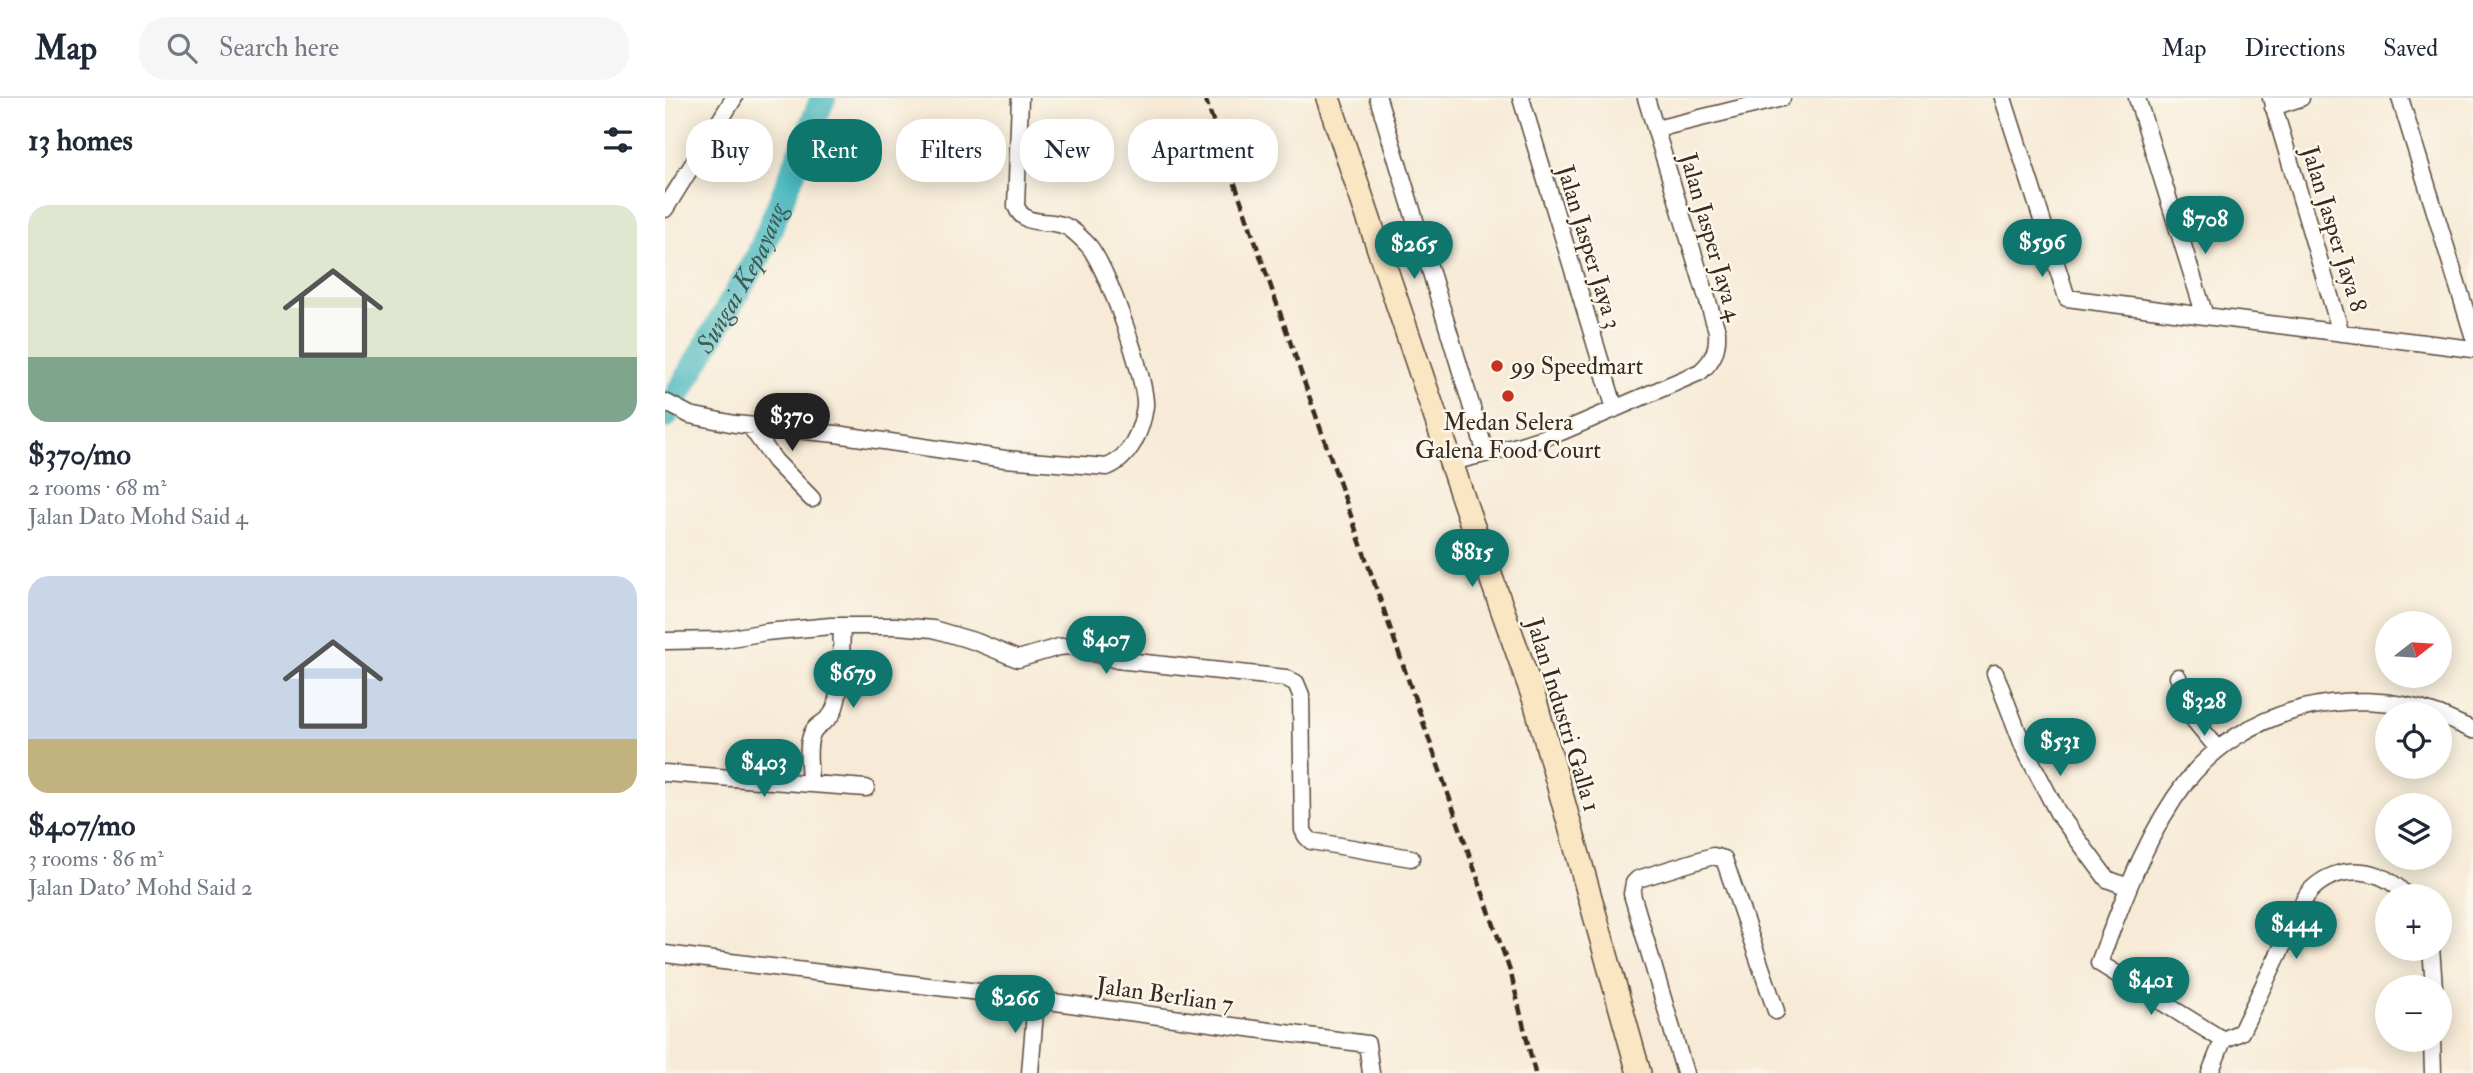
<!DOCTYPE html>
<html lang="en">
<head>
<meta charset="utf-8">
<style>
  body { margin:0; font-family:"IM FELL Double Pica",serif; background:#f6f6f7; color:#1f2937; height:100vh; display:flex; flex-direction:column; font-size:26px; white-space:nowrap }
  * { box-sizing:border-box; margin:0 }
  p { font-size:23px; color:#747a83 }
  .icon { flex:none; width:38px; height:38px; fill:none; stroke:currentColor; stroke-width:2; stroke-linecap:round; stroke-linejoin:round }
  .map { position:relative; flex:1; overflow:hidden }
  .panel { display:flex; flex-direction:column; background:#fff; width:665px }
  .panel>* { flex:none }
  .banner { position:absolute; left:21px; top:21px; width:665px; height:63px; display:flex; gap:14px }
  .needle { width:46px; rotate:73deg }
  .buttons { position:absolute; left:1710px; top:513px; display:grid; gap:14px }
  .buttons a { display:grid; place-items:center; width:77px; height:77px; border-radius:50%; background:#fff; box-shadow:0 4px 18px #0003; font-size:35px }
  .price { position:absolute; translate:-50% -60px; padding:0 16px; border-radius:24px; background:#0f766e; color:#fff; font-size:23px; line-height:46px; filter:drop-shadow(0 2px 4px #0008) }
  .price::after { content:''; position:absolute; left:50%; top:42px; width:21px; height:16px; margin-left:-10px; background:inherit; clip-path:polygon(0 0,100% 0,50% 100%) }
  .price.active { background:#222; color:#fff }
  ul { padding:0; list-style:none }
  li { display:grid; align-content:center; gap:14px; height:371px; padding:0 28px }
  li span { display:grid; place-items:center; height:217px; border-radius:21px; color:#555 }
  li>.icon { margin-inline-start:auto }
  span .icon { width:126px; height:126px; fill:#fffc; stroke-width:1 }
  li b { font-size:30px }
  h2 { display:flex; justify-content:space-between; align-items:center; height:84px; padding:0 28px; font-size:30px }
  .tag { padding:0 24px; border-radius:28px; background:#fff; box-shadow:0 4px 18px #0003; font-size:24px; line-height:63px }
  .tag.active { background:#0f766e; color:#fff }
  header { display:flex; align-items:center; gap:42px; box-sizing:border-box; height:98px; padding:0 35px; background:#fff; border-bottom:2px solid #e0e1e3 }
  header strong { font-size:33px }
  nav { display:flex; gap:38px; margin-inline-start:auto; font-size:24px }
  .search { width:490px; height:63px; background:#f6f6f7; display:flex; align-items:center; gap:18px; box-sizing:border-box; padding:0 24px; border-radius:28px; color:#747a83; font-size:26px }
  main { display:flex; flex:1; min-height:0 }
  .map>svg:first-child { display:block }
</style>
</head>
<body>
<header>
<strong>Map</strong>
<div class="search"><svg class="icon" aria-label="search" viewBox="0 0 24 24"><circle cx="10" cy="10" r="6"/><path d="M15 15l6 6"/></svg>Search here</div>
<nav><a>Map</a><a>Directions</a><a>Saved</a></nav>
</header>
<main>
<section class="panel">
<h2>13 homes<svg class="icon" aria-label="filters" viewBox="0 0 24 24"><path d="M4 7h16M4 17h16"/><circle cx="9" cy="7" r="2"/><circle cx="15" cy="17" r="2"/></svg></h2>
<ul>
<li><span style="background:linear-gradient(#dfe7d0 70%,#7fa58c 0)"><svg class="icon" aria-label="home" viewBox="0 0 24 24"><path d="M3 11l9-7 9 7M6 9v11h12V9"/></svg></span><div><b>$370/mo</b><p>2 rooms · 68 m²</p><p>Jalan Dato Mohd Said 4</p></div></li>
<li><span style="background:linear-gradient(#c9d6e8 75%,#c2b280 0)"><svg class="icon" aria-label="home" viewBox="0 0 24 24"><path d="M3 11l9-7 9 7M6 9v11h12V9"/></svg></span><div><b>$407/mo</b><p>3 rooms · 86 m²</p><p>Jalan Dato' Mohd Said 2</p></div></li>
</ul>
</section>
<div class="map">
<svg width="1808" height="975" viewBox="0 0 1808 975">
  <rect width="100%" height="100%" fill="#fbf7ec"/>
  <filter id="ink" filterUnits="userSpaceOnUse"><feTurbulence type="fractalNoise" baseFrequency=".0143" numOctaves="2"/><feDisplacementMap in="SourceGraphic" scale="14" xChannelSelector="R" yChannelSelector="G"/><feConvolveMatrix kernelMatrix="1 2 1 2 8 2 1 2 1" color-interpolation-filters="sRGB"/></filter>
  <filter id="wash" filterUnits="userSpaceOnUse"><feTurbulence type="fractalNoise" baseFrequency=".00686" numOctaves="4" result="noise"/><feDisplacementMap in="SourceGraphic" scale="28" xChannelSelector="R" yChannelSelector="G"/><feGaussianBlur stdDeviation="1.57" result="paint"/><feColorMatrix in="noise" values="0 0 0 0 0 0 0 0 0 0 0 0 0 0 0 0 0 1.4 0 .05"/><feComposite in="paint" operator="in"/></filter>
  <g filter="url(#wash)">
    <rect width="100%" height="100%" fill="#f7ebd7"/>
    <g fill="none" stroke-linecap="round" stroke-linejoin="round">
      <path stroke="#48b8be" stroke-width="26" id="s1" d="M0,318L94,157L158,0"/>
    </g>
  </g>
  <g filter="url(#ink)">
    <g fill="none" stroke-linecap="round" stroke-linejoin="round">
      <g stroke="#57473a" stroke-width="19">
        <path id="street" d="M713,0L821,356
          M856,0L950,311
          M1338,0L1402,200L1540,218
          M1472,0L1540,218L1808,251
          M1606,0L1676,235
          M1735,0L1808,237
          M1608,9L1636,0
          M991,31L1117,0
          M0,111L69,0
          M0,304L25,317L70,326L171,336L340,361L442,369C465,360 477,332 480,308C482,282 441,165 422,146C416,140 406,129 397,127C379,121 359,129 351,108L355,0
          M85,328L110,363L147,401
          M786,364L849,349L896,334L1035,274C1049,262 1053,251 1052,233L981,0
          M0,543L55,542L101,534L166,528H231L268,531L312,544L353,561L394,549L405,548L452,562L621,580L631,585L636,597L638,732L641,738L646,743L746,760
          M1330,575L1359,650L1393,715L1442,781L1463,789
          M1513,579L1529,622L1553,651
          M1774,617L1808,632
          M0,675L201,690
          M145,686C145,671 140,645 149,632C154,625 164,623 168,614C177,597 176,549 177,528
          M1766,850L1769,889
          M0,856L330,896L702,946L706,975
          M1558,942L1434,865C1458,803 1480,738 1521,684C1577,611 1685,585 1771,616
          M1767,942L1768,975
          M365,975L371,902
          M1020,975L967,796L969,785L973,781L1048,758L1059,761L1111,913
          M1545,975L1558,942L1576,934C1593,899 1609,865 1626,831C1632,819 1637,801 1646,792C1673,765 1717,768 1741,798"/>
      </g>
      <g stroke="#57473a" stroke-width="26">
        <path id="secondary" d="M663,0L802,412L870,603L974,975"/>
      </g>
      <use href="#street" stroke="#fff" stroke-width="16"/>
      <use href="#secondary" stroke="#fbe6c3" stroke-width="23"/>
      <path stroke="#3b2a1e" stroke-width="4.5" stroke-dasharray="10 5" stroke-linecap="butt" d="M540,0L846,876L870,975"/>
    </g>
  </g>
  <g fill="#c8321e" stroke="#fbf7ec" stroke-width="2.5">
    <circle cx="832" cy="268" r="7"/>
    <circle cx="843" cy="298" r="7"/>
  </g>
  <g text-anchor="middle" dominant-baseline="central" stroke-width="5" stroke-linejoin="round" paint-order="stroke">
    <g font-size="24" fill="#3b2a1e" stroke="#fbf7ec">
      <text transform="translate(1669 131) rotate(73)">Jalan Jasper Jaya 8</text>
      <text transform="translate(1046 139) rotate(74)">Jalan Jasper Jaya 4</text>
      <text transform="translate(924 149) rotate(73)">Jalan Jasper Jaya 3</text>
      <text transform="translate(898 617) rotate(73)">Jalan Industri Galla 1</text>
      <text transform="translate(500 897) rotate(8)">Jalan Berlian 7</text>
    </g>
    <g font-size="24" fill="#3b2a1e" stroke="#fbf7ec" text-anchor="start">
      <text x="846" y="268">99 Speedmart</text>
      <text x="843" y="324" text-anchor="middle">Medan Selera<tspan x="843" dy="28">Galena Food Court</tspan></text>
    </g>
    <g font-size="26" font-style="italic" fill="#405c56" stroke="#fbf7ec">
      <text stroke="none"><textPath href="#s1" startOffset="158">Sungai Kepayang</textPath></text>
    </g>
  </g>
</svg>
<div class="buttons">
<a><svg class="needle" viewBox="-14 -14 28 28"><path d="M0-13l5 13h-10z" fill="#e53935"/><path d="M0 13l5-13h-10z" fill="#747a83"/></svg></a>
<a><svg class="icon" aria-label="locate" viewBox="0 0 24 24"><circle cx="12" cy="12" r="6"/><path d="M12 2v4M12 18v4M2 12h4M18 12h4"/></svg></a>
<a><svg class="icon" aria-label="layers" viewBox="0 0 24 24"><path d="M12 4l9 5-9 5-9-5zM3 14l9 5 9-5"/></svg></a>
<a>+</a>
<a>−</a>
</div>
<b class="price" style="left:1540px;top:158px">$708</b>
<b class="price" style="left:1377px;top:181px">$596</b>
<b class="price" style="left:749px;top:183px">$265</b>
<b class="price active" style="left:127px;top:355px">$370</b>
<b class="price" style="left:807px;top:491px">$815</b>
<b class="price" style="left:441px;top:578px">$407</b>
<b class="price" style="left:188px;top:612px">$679</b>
<b class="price" style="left:1539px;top:640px">$328</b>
<b class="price" style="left:1395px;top:680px">$531</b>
<b class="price" style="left:99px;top:701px">$403</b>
<b class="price" style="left:1631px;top:863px">$444</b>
<b class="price" style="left:1486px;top:919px">$401</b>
<b class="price" style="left:350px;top:937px">$266</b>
<div class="banner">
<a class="tag">Buy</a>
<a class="tag active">Rent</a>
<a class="tag">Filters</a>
<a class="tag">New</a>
<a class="tag">Apartment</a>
</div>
</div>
</main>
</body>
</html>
